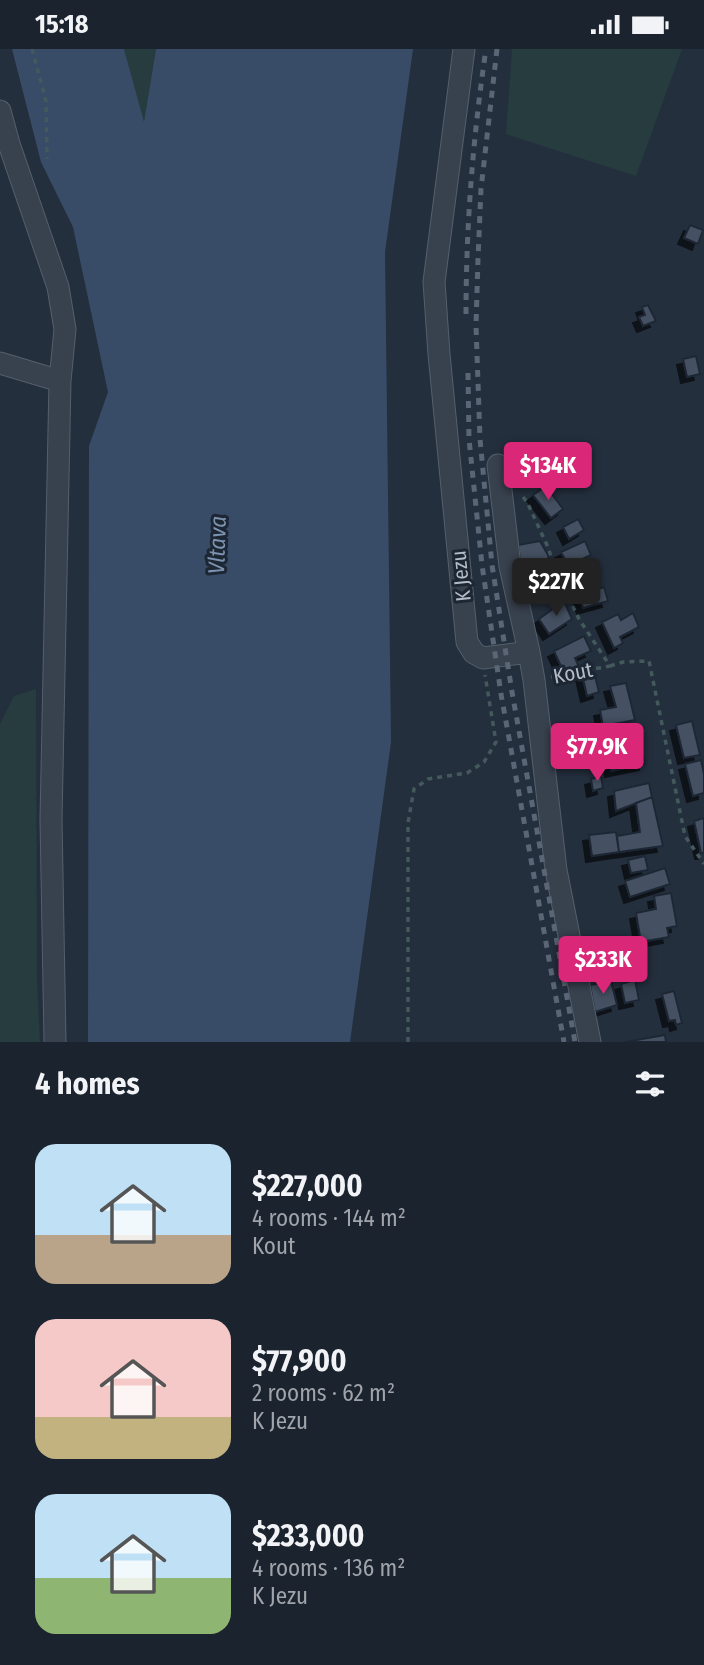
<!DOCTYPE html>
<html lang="en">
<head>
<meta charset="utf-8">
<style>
  body { margin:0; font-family:"Fira Sans Condensed",sans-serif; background:#282f3a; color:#f1f3f6; height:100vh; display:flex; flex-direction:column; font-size:26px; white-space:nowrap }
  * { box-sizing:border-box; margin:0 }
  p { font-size:23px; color:#a0a4aa }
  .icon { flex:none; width:38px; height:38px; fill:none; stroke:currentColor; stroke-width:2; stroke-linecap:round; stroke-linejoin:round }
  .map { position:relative; height:993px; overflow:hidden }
  .panel { display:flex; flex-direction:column; background:#1b232e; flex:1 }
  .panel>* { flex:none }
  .price { position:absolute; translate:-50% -60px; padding:0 16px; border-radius:7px; background:#db2777; color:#fff; font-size:23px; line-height:46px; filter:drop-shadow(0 2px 4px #0008) }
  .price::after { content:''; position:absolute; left:50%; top:42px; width:21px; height:16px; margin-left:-10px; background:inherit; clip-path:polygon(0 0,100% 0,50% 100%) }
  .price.current { background:#222; color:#fff }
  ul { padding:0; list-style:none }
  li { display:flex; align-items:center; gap:21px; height:175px; padding:0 35px }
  li span { display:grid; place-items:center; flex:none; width:196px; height:140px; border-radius:21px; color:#555 }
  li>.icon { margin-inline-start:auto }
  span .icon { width:84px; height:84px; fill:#fffc; stroke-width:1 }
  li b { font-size:30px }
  h2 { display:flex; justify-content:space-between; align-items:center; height:84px; padding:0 35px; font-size:30px }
  .status { display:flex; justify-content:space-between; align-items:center; height:49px; padding:0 35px; background:#1b232e; direction:ltr }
  .status svg { height:19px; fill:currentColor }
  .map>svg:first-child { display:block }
</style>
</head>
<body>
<div class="status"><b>15:18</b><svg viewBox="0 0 49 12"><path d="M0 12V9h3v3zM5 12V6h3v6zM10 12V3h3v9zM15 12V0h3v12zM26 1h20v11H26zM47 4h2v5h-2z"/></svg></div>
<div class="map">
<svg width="704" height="993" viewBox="0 0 704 993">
  <defs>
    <filter id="shadow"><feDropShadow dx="-6" dy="6" stdDeviation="0" flood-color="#0009"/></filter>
  </defs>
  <rect width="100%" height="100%" fill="#242f3e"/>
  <path fill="#263c3f" d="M124,0H156L144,75Z
    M512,0H682L636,127L506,85Z
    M36,640L37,934L40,993H0V675L14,647Z"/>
  <path fill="#394c67" d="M12,0H124L144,73L156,0H413L385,203L391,693L350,993H88L89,397L108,343L73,178L41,113Z"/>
  <path fill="#455162" stroke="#1f2835" stroke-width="2" filter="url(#shadow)" d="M690,176L703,181L698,195L684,189Z
    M648,256L656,272L643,277L639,268L645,266L642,258Z
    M696,307L700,325L687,328L683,310Z
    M546,437L563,460L551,469L533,446Z
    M578,470L584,481L569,490L563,478Z
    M540,492L548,506L553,530L525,533L522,510H520L518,496Z
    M585,492L591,506L568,517L561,503Z
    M604,538L608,552L583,559L579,546Z
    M564,552L572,570L549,585L539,570Z
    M633,564L639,578L620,588L623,594L614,599L602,573L618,565L621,571Z
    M584,587L591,602L575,609L579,618L564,624L554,602Z
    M594,623L599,643L587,647L582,625Z
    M626,634L635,671L603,677L600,661L616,658L610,637Z
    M692,672L700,706L684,709L676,676Z
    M641,698L645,715L611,722L608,705Z
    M701,711L704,725V744L693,747L685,715Z
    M601,727L603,739L593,742L591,730Z
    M649,734L652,748L616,762L614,742Z
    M652,748L663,797L619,803L617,787L640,783L636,754Z
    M704,769V804H701L694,772Z
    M616,783L619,803L592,807L589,786Z
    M645,807L648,821L631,824L628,811Z
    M665,819L670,835L630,848L625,832Z
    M671,844L677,877L667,879L669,888L641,893L636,864L656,860L654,847Z
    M635,931L639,951L625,954L621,935Z
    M611,932L617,956L595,963L590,936Z
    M674,942L682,974L676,976L675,971L669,972L662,945Z
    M665,986L666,993H625Z"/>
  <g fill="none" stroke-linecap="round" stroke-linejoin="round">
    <g stroke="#565f6c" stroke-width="23">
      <path id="minor" d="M464,0L434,233L439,305L467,593L474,604L483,609L529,603L534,631L556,821L590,993
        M0,62L9,95L58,238L65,280L60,332L51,770L55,993
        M0,314L60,332
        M498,416L510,517L529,603"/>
    </g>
    <path stroke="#44595c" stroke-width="3.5" stroke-dasharray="5 5" stroke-linecap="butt" d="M32,0L46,52L47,110
      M523,448L527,453L547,496L558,527L579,570L610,617L551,628
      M610,617L623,613L649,612L685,787L704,815
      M408,993V774L414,740L428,730L467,724L484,713L496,693L485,626"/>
    <use href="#minor" stroke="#38414e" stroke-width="21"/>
    <path stroke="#5a6575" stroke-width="5" stroke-dasharray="7 7" stroke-linecap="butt" d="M497,0L481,140L478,210L476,277L480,390L492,516L512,643L575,993
      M466,265C466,176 473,88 486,0
      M468,324L469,390L482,516L501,645L564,993"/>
  </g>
  <g text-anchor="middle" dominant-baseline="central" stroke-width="6" stroke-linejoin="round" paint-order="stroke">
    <g font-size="21" fill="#b4bcc9" stroke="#1d2633">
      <text transform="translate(461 527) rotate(-96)">K Jezu</text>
      <text transform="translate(573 624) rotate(-11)">Kout</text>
    </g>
    <g font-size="23" font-style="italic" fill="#7c92b1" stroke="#1d2633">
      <text transform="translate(217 496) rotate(-88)">Vltava</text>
    </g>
  </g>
</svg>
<b class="price" style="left:548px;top:453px">$134K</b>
<b class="price current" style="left:556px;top:569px">$227K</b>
<b class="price" style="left:597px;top:734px">$77.9K</b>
<b class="price" style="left:603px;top:947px">$233K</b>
</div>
<section class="panel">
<h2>4 homes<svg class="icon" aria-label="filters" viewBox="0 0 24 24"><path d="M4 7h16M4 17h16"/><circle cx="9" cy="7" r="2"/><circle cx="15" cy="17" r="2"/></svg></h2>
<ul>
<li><span style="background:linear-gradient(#bfe0f5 65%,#b9a48a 0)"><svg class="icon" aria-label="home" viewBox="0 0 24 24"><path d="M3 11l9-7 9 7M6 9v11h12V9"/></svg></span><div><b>$227,000</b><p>4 rooms · 144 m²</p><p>Kout</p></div></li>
<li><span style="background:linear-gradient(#f6c9c9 70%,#c2b280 0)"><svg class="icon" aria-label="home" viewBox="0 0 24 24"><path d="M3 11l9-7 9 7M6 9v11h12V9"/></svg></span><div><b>$77,900</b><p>2 rooms · 62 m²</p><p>K Jezu</p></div></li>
<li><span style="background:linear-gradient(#bfe0f5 60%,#8fb573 0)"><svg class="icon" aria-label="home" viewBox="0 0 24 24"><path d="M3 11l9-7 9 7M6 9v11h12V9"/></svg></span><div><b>$233,000</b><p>4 rooms · 136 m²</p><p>K Jezu</p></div></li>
</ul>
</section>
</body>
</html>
